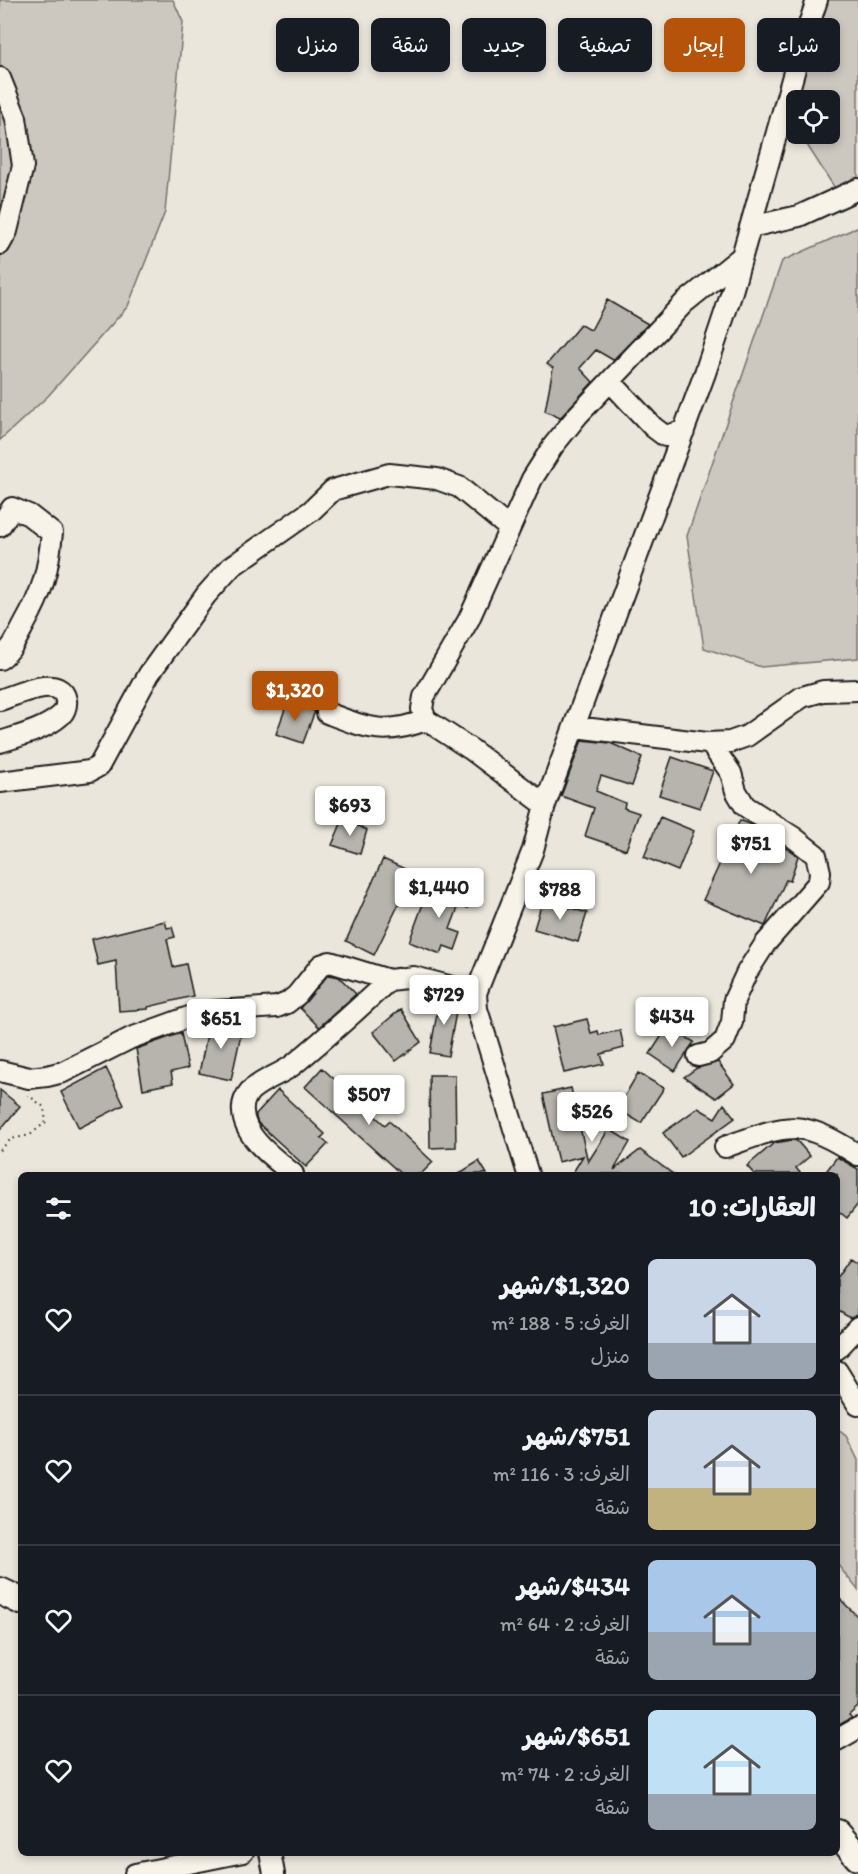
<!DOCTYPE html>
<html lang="ar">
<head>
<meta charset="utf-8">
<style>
  body { margin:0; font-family:Itim,"Playpen Sans Arabic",sans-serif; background:#20242c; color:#f1f3f6; direction:rtl; height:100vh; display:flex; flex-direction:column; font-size:22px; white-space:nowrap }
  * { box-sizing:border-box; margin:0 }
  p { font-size:20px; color:#9ea1a6 }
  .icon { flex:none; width:33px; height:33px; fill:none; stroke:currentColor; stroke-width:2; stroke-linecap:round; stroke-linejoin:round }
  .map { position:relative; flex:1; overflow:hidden; direction:ltr }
  .drawer { position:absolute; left:18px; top:1172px; width:822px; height:684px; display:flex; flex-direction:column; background:#171b24; border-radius:9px; box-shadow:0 3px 9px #0003; direction:rtl }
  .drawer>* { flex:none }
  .top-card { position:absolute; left:18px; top:18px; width:822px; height:54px; direction:rtl; display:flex; gap:12px }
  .controls { position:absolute; left:786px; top:90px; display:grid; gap:12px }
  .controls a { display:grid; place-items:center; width:54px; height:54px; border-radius:9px; background:#171b24; box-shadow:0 3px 9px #0003; font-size:30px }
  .price { position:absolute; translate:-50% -51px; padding:0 14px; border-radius:6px; background:#fff; color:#222; font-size:20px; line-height:39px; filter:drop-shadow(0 2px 3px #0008) }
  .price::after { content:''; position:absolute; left:50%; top:36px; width:18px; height:14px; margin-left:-9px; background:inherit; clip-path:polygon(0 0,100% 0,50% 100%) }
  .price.on { background:#b45309; color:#fff }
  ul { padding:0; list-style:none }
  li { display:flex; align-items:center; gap:18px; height:150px; padding:0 24px }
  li+li { border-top:2px solid #363941 }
  li span { display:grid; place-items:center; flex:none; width:168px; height:120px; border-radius:9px; color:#555 }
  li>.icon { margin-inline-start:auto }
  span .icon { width:72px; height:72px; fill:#fffc; stroke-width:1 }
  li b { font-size:26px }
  h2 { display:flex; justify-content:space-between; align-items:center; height:72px; padding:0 24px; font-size:26px }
  .chip { padding:0 21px; border-radius:9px; background:#171b24; box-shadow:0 3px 9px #0003; font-size:21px; line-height:54px }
  .chip.on { background:#b45309; color:#fff }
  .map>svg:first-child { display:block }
</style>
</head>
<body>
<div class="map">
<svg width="858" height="1874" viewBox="0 0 858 1874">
  <rect width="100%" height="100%" fill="#eae6dc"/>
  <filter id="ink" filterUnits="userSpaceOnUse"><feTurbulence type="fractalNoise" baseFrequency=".0167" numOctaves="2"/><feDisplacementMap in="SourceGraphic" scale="12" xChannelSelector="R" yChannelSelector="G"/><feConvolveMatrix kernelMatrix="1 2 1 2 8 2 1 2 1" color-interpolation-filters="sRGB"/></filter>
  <g filter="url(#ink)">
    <path fill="#ccc8c0" stroke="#74726e" stroke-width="1.5" d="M0,0H173L183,22L165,212L128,306L48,396L0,440Z
      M826,0H858V180L836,190L800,134H830V100H796V129L790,119Z
      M858,227V658L761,667L704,648L687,536L782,261Z
      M837,1429L846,1436L858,1460V1590L837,1564Z"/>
    <path fill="#b6b4ac" stroke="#1c1c1c" stroke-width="1.5" d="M607,300L648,324L613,360L596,350L580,368L593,382L560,418L545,411L553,368L547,364L580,325L591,330Z
      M288,701L315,711L303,743L276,734Z
      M582,740L610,743L642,757L632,786L601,776L596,791L625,803L624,808L639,813L626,850L585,836L594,808L561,796Z
      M672,757L713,771L700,808L659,795Z
      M660,817L694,831L678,871L644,857Z
      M343,819L367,830L360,854L332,845Z
      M740,820L752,825L798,856L790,881L786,880L765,926L703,900Z
      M383,859L414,873L374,955L346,941Z
      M431,882L472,898L468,908L459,905L450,929L461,933L455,950L444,946L441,954L409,942Z
      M543,899L587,913L578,942L534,929Z
      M165,921L167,928L172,927L175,937L167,939L173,967L186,964L193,996L148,1007V1009L119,1011L116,961L98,965L92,939Z
      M328,975L339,977L356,994L319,1027L300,1008Z
      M440,996L458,1001L448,1056L430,1053Z
      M401,1009L421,1042L396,1061L373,1032Z
      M587,1019L591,1033L598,1031L599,1035L620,1030L624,1048L601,1054L604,1064L564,1073L553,1027Z
      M229,1022L243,1025L231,1080L199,1073L209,1025Z
      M668,1026L694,1042L675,1071L650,1054Z
      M181,1033L188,1068L171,1072L173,1083L143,1089L136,1049Z
      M718,1062L734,1084L716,1098L684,1077L697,1068Z
      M106,1068L124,1105L79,1128L61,1092Z
      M322,1068L385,1125L389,1121L433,1162L421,1174H401L305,1087Z
      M638,1073L664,1088L641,1123L617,1109Z
      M429,1075H455L456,1147L430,1148Z
      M571,1088L588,1162L609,1129L630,1142L614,1170L640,1150L673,1174H572L583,1156L558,1162L543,1094Z
      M0,1090L20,1106L0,1130Z
      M278,1090L325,1134L321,1138L328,1144L306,1167L258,1123L256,1118V1114Z
      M724,1104L735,1118L681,1157L663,1133L698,1108L715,1118Z
      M793,1140L797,1141L810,1156L796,1168L801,1174H754L747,1166L774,1143Z
      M837,1157L858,1169V1204L847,1218L837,1210V1174H824Z
      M479,1161L487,1174H458Z
      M851,1258L858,1263V1315L850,1318L837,1310V1278Z
      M837,1596L858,1617V1707L849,1715L852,1718L837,1726Z"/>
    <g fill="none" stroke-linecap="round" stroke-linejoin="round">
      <g stroke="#1c1c1c" stroke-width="24">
        <path id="minor" d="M0,78L16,118L23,166L7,231L0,244
          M750,227L799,216L858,189
          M610,381L653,427L665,436L684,431
          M0,526L12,508L29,515L52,533C48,572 43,591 24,625C17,638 12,650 0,659
          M0,700C16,695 61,673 66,700C67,706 64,713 60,716C44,730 19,736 0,742
          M327,713C367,728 384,736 426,720
          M575,727L707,743L730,742L747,736L802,697L823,691L858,690
          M0,782L90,771L99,766L149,674L206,595L231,567L311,511L333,490L389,474L437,479L459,487L509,528
          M545,805L472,750L426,720L422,709L424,697L469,619L532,479L553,446L578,415L684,303L741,257
          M698,1056L710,1053L725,1040L732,1022L734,1000L747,972L765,944L819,882L820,872L816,855L793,837L745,806L736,791L731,773L710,743
          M0,1071L29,1078L47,1076L63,1072L131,1038L189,1017L215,1011L277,1007L287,1003L297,995L321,965L330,962L389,980L414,977L476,993
          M725,1147C789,1124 798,1117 858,1155
          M293,1174C275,1159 244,1138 243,1112C242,1104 245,1097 250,1091C263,1079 280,1075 293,1065C326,1038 358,1009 389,980
          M528,1174L477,1009L476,993L533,850L545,805L705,373L731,295L798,58L817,0
          M837,1349L858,1327
          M837,1371L858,1405
          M837,1740L858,1728
          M270,1852L274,1874
          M135,1874L243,1852"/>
      </g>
      <g stroke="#1c1c1c" stroke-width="30">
        <path id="major" d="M0,1591L21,1601
          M837,1833L858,1857"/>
      </g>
      <path stroke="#1c1c1c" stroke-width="2" stroke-dasharray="1.5 4.5" stroke-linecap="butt" d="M0,1150L11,1139L30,1135L46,1122L44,1107L28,1095"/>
      <use href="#minor" stroke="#f7f3e8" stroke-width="20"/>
      <use href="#major" stroke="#f7f3e8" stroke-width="26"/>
    </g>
  </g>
</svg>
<div class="controls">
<a><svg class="icon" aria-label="locate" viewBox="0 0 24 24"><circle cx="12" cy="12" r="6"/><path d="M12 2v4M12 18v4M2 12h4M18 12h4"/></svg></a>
</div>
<b class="price on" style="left:295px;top:722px">$1,320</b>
<b class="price" style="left:350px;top:837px">$693</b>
<b class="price" style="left:751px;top:875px">$751</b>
<b class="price" style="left:439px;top:919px">$1,440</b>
<b class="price" style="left:560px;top:921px">$788</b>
<b class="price" style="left:444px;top:1026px">$729</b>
<b class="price" style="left:672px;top:1048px">$434</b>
<b class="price" style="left:221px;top:1050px">$651</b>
<b class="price" style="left:369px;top:1126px">$507</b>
<b class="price" style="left:592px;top:1143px">$526</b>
<div class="top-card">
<a class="chip">شراء</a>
<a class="chip on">إيجار</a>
<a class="chip">تصفية</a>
<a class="chip">جديد</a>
<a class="chip">شقة</a>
<a class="chip">منزل</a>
</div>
<section class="drawer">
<h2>العقارات: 10<svg class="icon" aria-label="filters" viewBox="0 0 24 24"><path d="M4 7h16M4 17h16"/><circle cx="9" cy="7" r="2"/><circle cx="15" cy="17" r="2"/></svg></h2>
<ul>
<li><span style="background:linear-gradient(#c9d6e8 70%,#9aa5b1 0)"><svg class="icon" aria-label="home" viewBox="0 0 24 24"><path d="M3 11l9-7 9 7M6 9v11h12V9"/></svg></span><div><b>$1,320/شهر</b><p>الغرف: 5 · 188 m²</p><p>منزل</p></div><svg class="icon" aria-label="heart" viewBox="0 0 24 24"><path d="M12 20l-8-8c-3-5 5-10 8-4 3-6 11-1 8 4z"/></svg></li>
<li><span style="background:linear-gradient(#c9d6e8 65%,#c2b280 0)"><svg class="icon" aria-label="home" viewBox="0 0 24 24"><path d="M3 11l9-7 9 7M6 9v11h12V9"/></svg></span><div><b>$751/شهر</b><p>الغرف: 3 · 116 m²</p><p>شقة</p></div><svg class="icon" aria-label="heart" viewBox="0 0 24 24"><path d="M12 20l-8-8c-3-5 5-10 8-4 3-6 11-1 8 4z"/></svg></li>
<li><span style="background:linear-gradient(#a9c7e8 60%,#9aa5b1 0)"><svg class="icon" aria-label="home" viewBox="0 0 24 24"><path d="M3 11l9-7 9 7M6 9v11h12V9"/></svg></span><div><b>$434/شهر</b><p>الغرف: 2 · 64 m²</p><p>شقة</p></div><svg class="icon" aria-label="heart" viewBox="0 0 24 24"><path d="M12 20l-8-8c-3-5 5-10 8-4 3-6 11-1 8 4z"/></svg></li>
<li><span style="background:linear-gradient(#bfe0f5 70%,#9aa5b1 0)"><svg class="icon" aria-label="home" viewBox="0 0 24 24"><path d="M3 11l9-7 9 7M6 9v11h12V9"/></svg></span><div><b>$651/شهر</b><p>الغرف: 2 · 74 m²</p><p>شقة</p></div><svg class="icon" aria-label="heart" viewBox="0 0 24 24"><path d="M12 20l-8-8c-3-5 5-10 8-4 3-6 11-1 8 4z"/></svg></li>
</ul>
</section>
</div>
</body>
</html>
